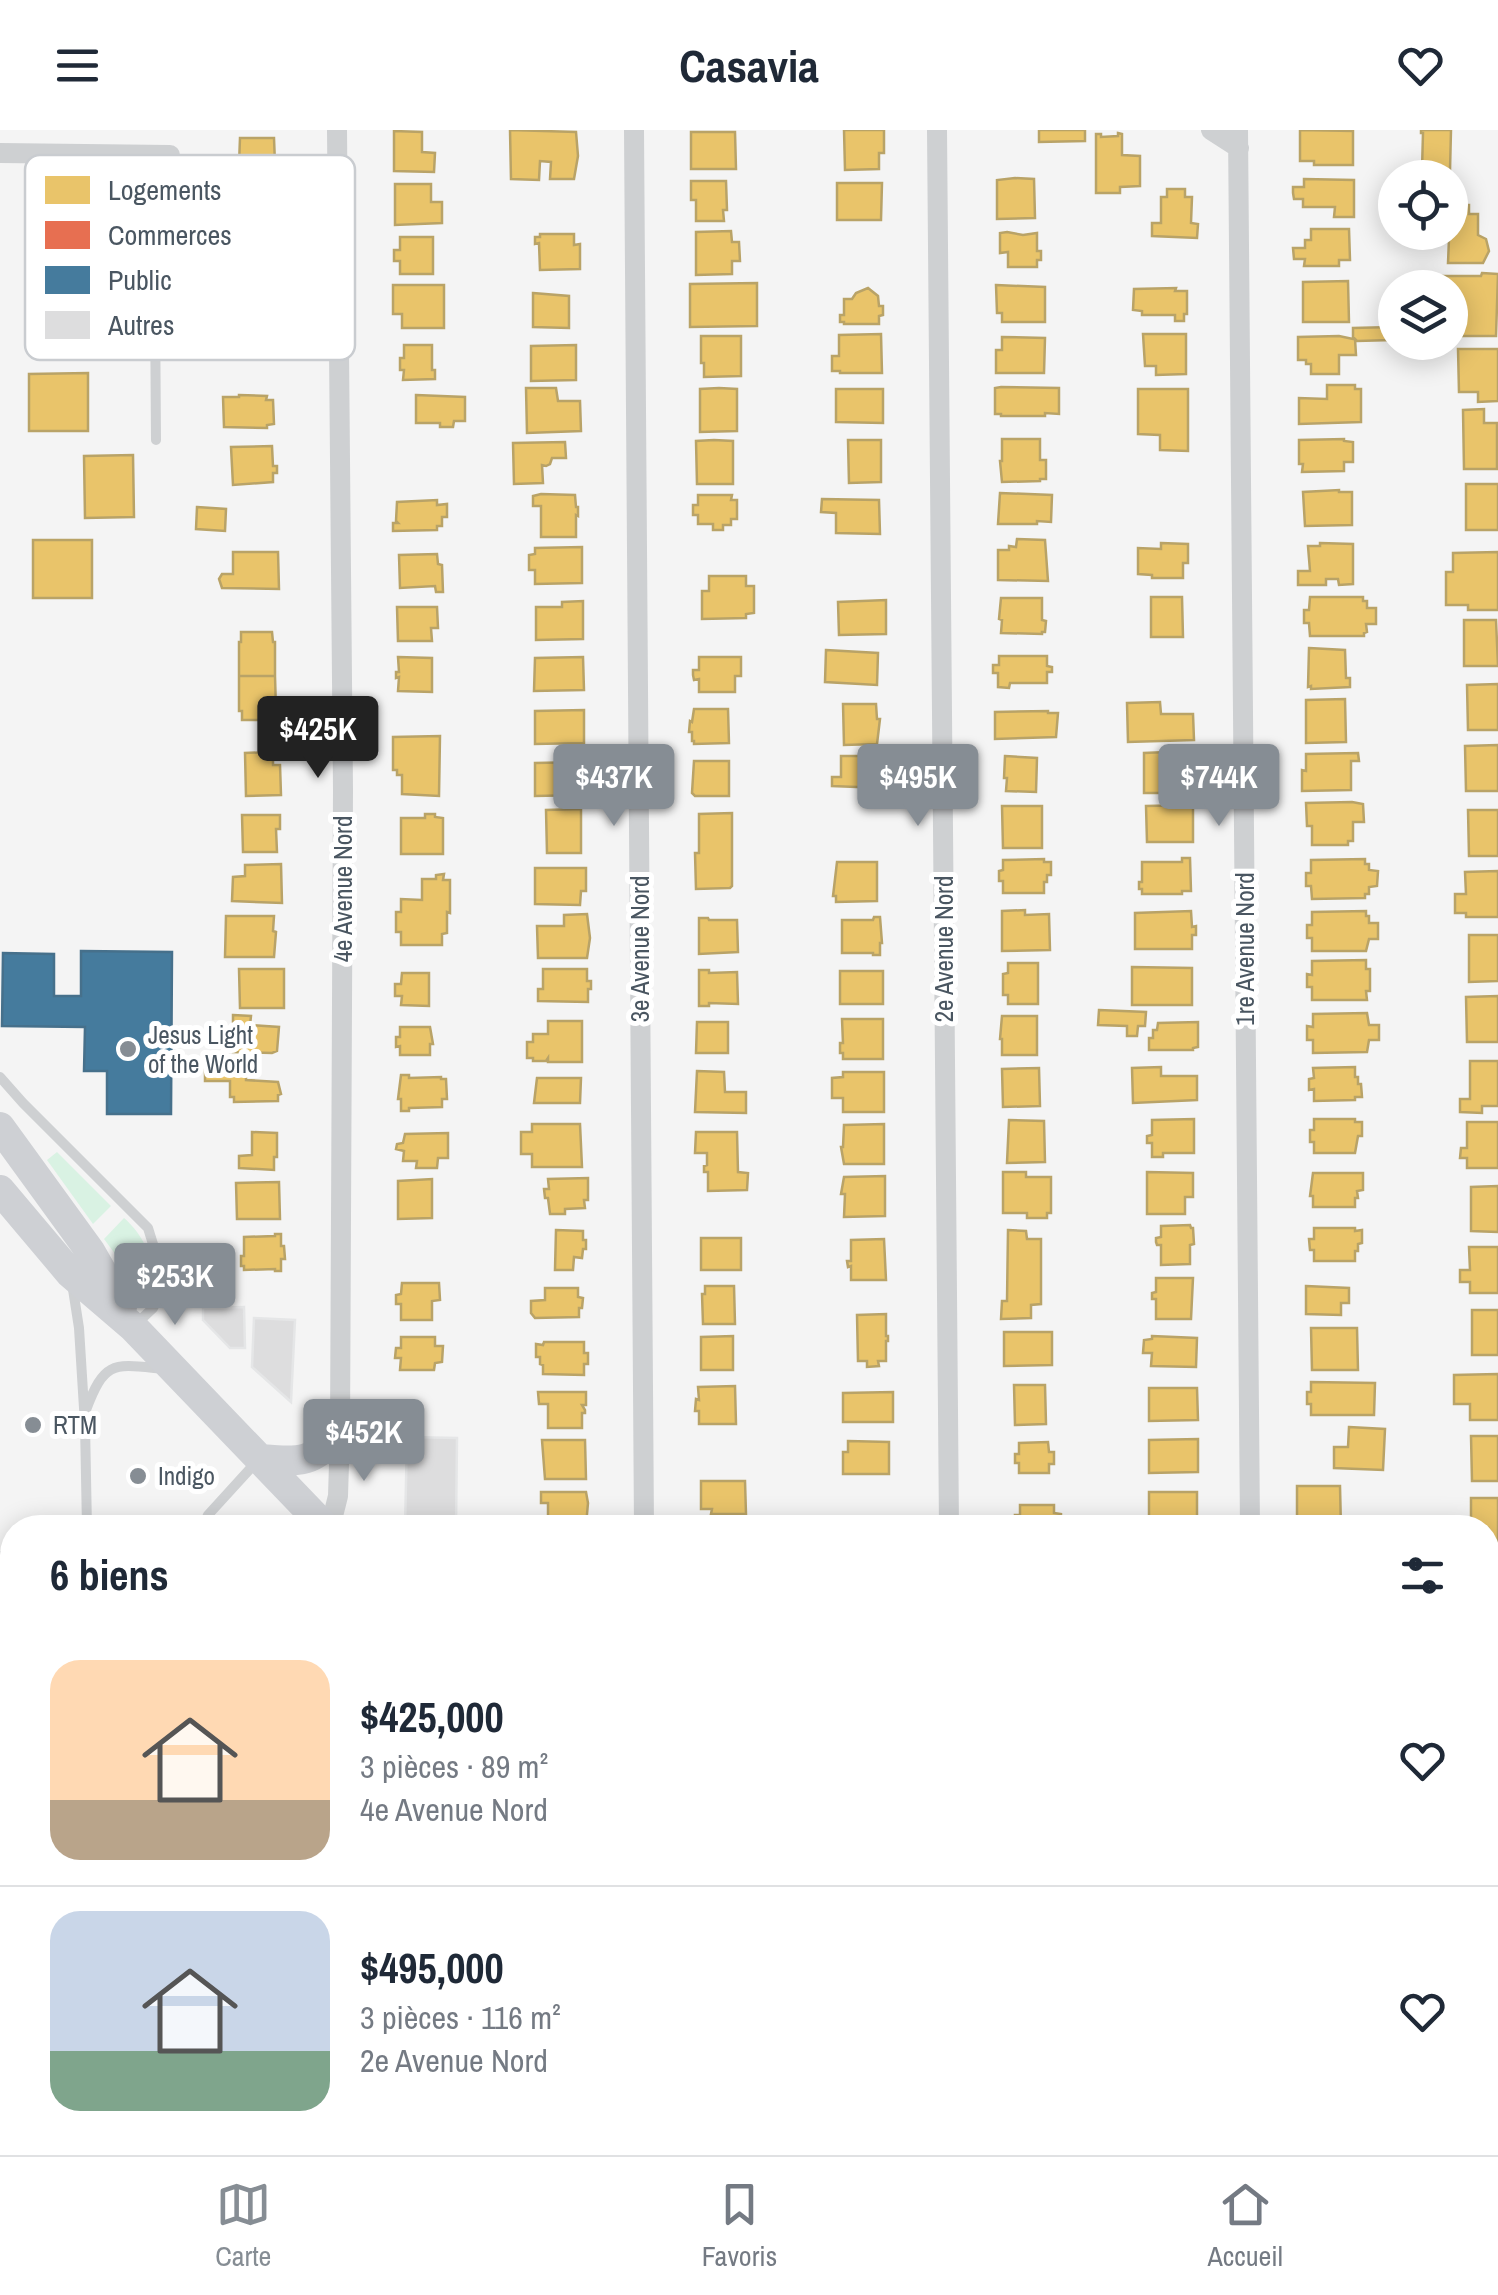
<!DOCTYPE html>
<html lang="fr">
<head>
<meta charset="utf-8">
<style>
  body { margin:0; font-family:"Archivo Narrow",sans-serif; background:#f2f2f3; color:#1f2937; height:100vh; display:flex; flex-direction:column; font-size:38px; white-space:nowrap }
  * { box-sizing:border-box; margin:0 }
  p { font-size:32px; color:#747a83 }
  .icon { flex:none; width:55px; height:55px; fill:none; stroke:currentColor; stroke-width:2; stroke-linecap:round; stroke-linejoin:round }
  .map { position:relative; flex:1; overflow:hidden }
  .side { position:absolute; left:0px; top:1385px; width:1500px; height:640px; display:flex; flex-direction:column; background:#fff; border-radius:40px 40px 0 0; box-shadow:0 5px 25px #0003 }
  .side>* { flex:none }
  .controls { position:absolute; left:1378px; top:30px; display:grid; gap:20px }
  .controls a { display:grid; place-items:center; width:90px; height:90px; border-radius:50%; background:#fff; box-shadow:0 5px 25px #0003; font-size:50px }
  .price { position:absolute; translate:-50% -85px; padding:0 22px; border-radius:10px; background:#868d94; color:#fff; font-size:32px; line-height:65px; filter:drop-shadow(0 2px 5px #0008) }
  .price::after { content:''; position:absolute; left:50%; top:60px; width:30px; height:22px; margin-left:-15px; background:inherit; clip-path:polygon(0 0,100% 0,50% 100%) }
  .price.active { background:#222; color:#fff }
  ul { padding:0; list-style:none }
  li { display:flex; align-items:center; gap:30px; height:250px; padding:0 50px }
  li+li { border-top:2px solid #e0e1e3 }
  li span { display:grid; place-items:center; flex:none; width:280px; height:200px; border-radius:30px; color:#555 }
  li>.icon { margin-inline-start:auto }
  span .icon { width:120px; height:120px; fill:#fffc; stroke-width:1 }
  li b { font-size:42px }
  h2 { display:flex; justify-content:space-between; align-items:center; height:120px; padding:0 50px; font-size:42px }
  header { display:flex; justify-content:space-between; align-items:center; height:130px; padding:0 50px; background:#fff; font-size:45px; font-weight:700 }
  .tabs { display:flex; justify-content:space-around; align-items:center; height:140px; border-top:2px solid #e0e1e3; background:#fff; font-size:28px; color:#747a83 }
  .tabs a { display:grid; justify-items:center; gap:5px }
  .tabs .active { color:#868d94 }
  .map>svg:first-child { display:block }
</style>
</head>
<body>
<header><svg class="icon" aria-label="menu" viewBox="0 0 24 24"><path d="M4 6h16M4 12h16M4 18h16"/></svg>Casavia<svg class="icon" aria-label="heart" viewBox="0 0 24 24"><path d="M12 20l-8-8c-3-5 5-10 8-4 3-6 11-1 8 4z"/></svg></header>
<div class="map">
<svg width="1498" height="2025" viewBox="0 0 1498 2025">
  <rect width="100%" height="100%" fill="#f4f4f4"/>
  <path fill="#d9f2e3" d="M57,1022L111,1076L93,1094L47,1030Z
    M124,1088C144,1105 162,1139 144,1163L104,1109Z
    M1488,1524L1498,1530V1731L1488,1732Z
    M687,2012L742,2013L747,2018L753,2013H779L773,2025H715L712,2022L709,2025H680L678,2021Z"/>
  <path fill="#e9c46a" stroke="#b9a367" stroke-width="2.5" d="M510,0L576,2L578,26L574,49H550L551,32L540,31L539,50L511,49Z
    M844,0H884V23H879V39L845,40Z
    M1039,0H1085V11L1039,12Z
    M1300,0L1353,1V35H1314V31H1300Z
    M1421,0H1451L1450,40H1422L1423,3H1421Z
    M394,1L422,2V22L435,23L434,42L394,41Z
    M691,2H735L736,39H691Z
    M1118,3L1122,4V25L1140,26V56L1120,57V63H1096V4H1101V7L1118,6Z
    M240,8H274L276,60L238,61Z
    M1015,48L1034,49L1035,88L997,89V50Z
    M1304,49L1354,50V87H1334L1335,77H1303V69H1294L1293,63V57H1304Z
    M691,51H726L727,80H723L724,91H696V70H691Z
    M837,53H882L881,90H837Z
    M395,54H431V72H442V93L395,95Z
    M1167,59H1185V67H1192L1191,93L1198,94L1197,108L1152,106V93H1161V67H1167Z
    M1459,75H1469V84H1478V105L1486,109L1489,121L1483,133H1448L1450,84H1459Z
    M1311,99H1349L1350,130H1339V136H1304L1305,129H1294L1293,118H1305V110H1311Z
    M731,101L732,112H739L740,131H732V144L696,145V102Z
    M1007,102L1023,105L1037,103V121H1041V130H1037V137H1008V122L1000,123V103Z
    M540,104H574V115L580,114V139L540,140L539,113L535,114V107H540Z
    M400,107H433V144H400V131H394V120H400Z
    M1482,143L1498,144L1496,206H1451L1450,158H1440V146H1481Z
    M1348,151L1349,192H1303V152Z
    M757,153V196L690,197V154Z
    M393,155H444V198H402V184H393Z
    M996,155L1045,157V192H1002V183H997Z
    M868,158L878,166L879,176H883V185L879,186V194H844V192H840V185H844V169H852L856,163Z
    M1176,158L1175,161H1187V184H1184V191H1175V185H1142V181L1133,180L1134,159Z
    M533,163L569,166V198L533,197Z
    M1392,197V210L1357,211L1355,209L1356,225H1339V244H1311V234H1306V230H1298V207L1339,206L1353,209V198Z
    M881,204L882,243H840V241H832V226H839V205Z
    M1143,204H1186V244L1156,245V236H1145Z
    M701,206H741V246L704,247V233H701Z
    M1002,207L1045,208L1044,243H996V220H1002Z
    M404,215H432V240H435V249L403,250L404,240H400V228H404Z
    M576,215V250L531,251V216Z
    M1458,219H1498V271L1478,272V262H1459Z
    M88,243V301H29V244Z
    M1327,255H1355V259H1361V292L1299,294V268L1327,269Z
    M1001,257L1059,258V284L1045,283V286H1001V284H995V258Z
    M526,258H556L558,271H580L581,301L527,303Z
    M719,258L737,259V301L700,302V259Z
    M836,259H883V293L836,292Z
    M1138,259H1188V321L1160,320V305L1138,304Z
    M239,265L267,266L266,270H273L274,294L267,295V298L224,297L223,267H239Z
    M416,265L465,267V291H454L453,297H440V293H416Z
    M1484,279V293H1497V339H1464L1463,280Z
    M1002,309H1040V330H1046V349H1040V351L1002,352L1000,331H1002Z
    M1344,309V311L1353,312V332H1344V341L1302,342L1303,334H1299V310Z
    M714,310L733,311V354H697L696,311Z
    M848,310H881V352L849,353Z
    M565,312L566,328H552L550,334L546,336L542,335L543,353L514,354L513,313Z
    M272,316L273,336H277V343H273V352L233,355L231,317Z
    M133,325L134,387L85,388L84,326Z
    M1466,354H1498V400H1466Z
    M1339,360V362H1352V395L1305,396L1303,362Z
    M1000,363L1052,365L1051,392L1037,391V394H998Z
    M541,364L575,365L576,377H578V386L576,385V407H541V376H533V366Z
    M698,365H732L731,370H737V389H731V395H723V400H713V394H698V385H693V375H698Z
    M822,369L879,370L880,404L836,403V383L821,382Z
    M437,370V375L447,374V387H442V396H437V400L393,401V393H398L396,391L397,372Z
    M197,377L226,379L225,401L196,399Z
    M1017,409L1045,410L1048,451L998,450V420H1009V416L1016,417Z
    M33,410H92V468H33Z
    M1161,413L1188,414V433H1183V448H1152V445L1138,444V418L1161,419Z
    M1320,413L1353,414V454L1339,455L1338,449H1326V455H1298V441H1310L1308,416H1320Z
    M582,417V453L535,454V440H529V425L535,424V418Z
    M233,422H278L279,459L222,458L219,449L222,444H233Z
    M1498,422V480H1468V475H1446V442H1453V423Z
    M437,424L438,434L442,435L443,462H436L435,456L400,458L399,425Z
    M709,446H746V456H754V483L746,484V488L702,489V461H709Z
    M1151,467H1182L1183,507H1151Z
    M1310,467H1363V471H1367V478H1376V494H1366L1367,502L1364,503V506H1310L1309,493H1304V480H1309Z
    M1001,468H1042V490L1046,491L1045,502H1042V504L1001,503L1002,490L999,489Z
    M886,470V504L839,505L838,472Z
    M583,471V509L536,510V477H562V472Z
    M397,477H437L438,498H431L432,511H398Z
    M1464,490H1496L1498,536H1464Z
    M241,502H272L273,512H275V546H239V512H241Z
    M1309,518L1345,520L1346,548H1350V557L1311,559V556L1308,557Z
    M826,520L878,523L877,555L825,552Z
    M999,526H1047V536L1052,537V542H1047V553H1010L1009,558L998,557V543H993V535H999Z
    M398,527L432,528V562L398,561L399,547L396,548V542H399Z
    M583,527L584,560L534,561L535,528Z
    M699,527H741V546H735V562H699V549L694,550L693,545V540H699Z
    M239,546H275L276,580H273V590H242V581H239Z
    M1498,554V600H1468L1467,555Z
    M1345,569L1346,612L1306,613V570Z
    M1160,572L1161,584H1193L1194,610L1128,612L1127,573Z
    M843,574H876L877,589H880L877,614L844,615Z
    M694,579H728L729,613L694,614V611H692V602H689L690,591L692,592Z
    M584,580V613L535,614V581Z
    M1048,581V583H1058L1056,607L995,609V582Z
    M440,606L439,666L402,664V645H397V640H393V607Z
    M1498,615V661H1466L1465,616Z
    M1191,621L1192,652H1174L1175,663H1144V623Z
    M273,622V635H280L281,665L246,666L245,623Z
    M1358,623L1359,631H1351V660L1302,661V640L1306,641V624Z
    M841,626H881V658L832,656V647H841Z
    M1005,626L1037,628L1036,662L1006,661L1007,648H1004Z
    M694,631H729V666H695L692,663Z
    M584,632V665L535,666V633Z
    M1352,672L1363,674L1364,692H1353V711H1348V715H1312V696H1307L1306,673Z
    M1193,675V712H1147L1146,676Z
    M1002,676H1042V718H1003Z
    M581,679V723H547L546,680Z
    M1468,680H1498V726H1469Z
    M732,683V756L730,758L696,759L695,723H699V684Z
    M425,684H435V687L443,688V724H401V688H425Z
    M242,685H280V699H276L277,722H243Z
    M1182,728H1190L1191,761H1182V764H1142V759H1139V752H1142V732H1182Z
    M1044,729V732H1051V745H1047V752H1044V763H1003V751H999V741L1003,740V730Z
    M1365,729V734H1369V740L1378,741L1377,756L1369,757V764H1365V768L1312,769L1311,756H1306V743H1311V730Z
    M837,732H877V771L836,772V766H833Z
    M281,734L282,773L232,771L233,747L245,746V735Z
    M535,738H586V761H581L580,775L535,774Z
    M1498,741V787H1466V783H1455V764H1466L1465,742Z
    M444,744L443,750H450V783L447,782V803L442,804V815H401V802H396V782H401V769L422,770V749H436V745Z
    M1025,780V785L1049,784L1050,820L1002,821V781Z
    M1191,781L1192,797L1196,796V805H1192V819H1135V783Z
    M1366,781V786H1369V793H1378V809H1369L1366,821H1312V808H1307V795H1312V782Z
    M587,784L590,808L587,828H538L537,796H564V785Z
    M226,786H274L273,801L276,802L274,827H225Z
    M874,787H880L882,813H880V825H873V823H842V790H873Z
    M699,788H708L709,790H737L738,822L699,824Z
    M1469,805H1498V851L1469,852Z
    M1366,830V839H1370V861H1366L1367,870H1312V857H1307V844L1312,845V831Z
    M1008,833H1038V874H1008V865H1003V844L1008,843Z
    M1132,837L1192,838V875H1132Z
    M239,839H284V878H240Z
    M543,839H587V851H591V859H588V872L538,871V859H543Z
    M699,840H709V843L737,842L738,874L709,873V876H699Z
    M840,841H883V874H840Z
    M402,843H429V876L401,875L402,866H395V854H401Z
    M1498,866V912H1467L1466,867Z
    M1099,880L1146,882L1145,896H1138L1137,906H1127V896L1098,895Z
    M1367,883L1369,895H1379V910H1369L1367,922L1313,923V910H1307V896L1313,897V884Z
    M233,885L251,886L250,895L279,897L277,921L272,923L233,922V901L249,902V897H233Z
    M1002,886H1037V925H1002V909H1000Z
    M842,889H883V929H843V923H840V913H843Z
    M548,891H582V932H548V928L546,931H533V928H527V912H533V904H548Z
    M697,892H728V923H696Z
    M1198,892V917L1193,918V920H1149V908H1153V900H1157L1158,893Z
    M400,897H430L433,914H430V925H400V916L396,917V907H400Z
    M1470,931H1498V976H1482V983L1460,982V969H1470Z
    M1161,937V946H1197V970L1133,973L1132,938Z
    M1355,937V947H1358V954H1361L1362,967H1355V970L1314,971V959L1309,960V949L1314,948L1313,938Z
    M1039,938L1040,976L1003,977L1002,939Z
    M205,939L246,940V950L278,952L281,964L278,965V971L234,972V967H230V951H205Z
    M697,941L724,942L725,962H746V983L695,982Z
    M843,942H884V982H843V968H832V948L843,947Z
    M401,945H409V948L441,947V949H446L447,969H442V977L409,978V981H401V969H398Z
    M537,948H581L580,973H534Z
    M1194,989V1023H1163V1027H1152V1013H1147V1006L1152,1005V990Z
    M1314,989H1355V992H1362V1006H1358L1355,1023H1314V1012H1310V1000H1314Z
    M1009,990L1044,991L1045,1032L1007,1033Z
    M1467,992H1498V1038H1467V1028H1460L1461,1018H1467Z
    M532,994H580L582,1037H532V1024H521V1002H532Z
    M884,994V1034H844L841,1017H843L844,995Z
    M252,1002L277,1003V1027H274V1040L239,1038V1026L252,1025Z
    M696,1002H737L738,1042L748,1043L747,1060L708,1061V1042H704V1036L707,1035V1023H695Z
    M448,1003V1028H438L437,1038H416L417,1031H403L404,1021L396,1019L397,1014L403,1013L405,1004Z
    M1003,1042H1026V1047H1051V1083H1047V1088H1027V1083H1003Z
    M1147,1042L1193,1043V1067H1185V1084H1147Z
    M1313,1043H1363V1060L1357,1061L1358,1068H1355V1077H1313V1066H1310Z
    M885,1046V1086L844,1087L845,1064H841L844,1047Z
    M588,1048V1070H584L585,1078L565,1079V1084H550L548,1068H545L544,1059H549L548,1049Z
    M432,1049V1088L398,1089V1051Z
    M279,1052L280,1089H237L236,1053Z
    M1498,1056V1102L1471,1101V1057Z
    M1190,1095L1191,1098H1193L1194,1114L1190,1115V1134L1161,1135V1115H1157L1156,1112V1108L1161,1107V1096Z
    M1314,1098H1355V1101L1362,1100V1113L1358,1114V1121H1355V1131H1314V1120H1310L1309,1109H1314Z
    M556,1100L583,1101V1110H586V1119H583L582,1128L574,1127L573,1140H555Z
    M1008,1100L1026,1101L1027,1109H1041V1174L1031,1175V1188L1001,1189L1002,1171H1007Z
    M275,1104H281V1116H284L285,1129H281V1141H275V1139L244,1140V1136H241V1126H244V1107L275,1106Z
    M701,1108H741V1140H701Z
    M884,1109L886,1150H851V1136L848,1137L847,1131H851V1110Z
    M1469,1117H1498V1163H1470V1152H1460V1140H1470Z
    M1156,1148H1193L1191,1189H1156V1169H1152V1163L1156,1162Z
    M402,1153H439L440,1170L432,1171V1190H401V1174H396V1165L401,1164Z
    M705,1156H734L735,1194H703L702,1164H705Z
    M1306,1156L1349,1158V1173H1341V1185L1306,1184Z
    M545,1158H578V1167L583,1168L582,1178H579V1187L535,1188L531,1183V1171L545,1170Z
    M1472,1180H1498V1225H1472Z
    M886,1184V1206H888V1211H886V1231H878L879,1236L867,1237V1231H858L857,1185Z
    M1311,1198H1357L1358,1240H1312Z
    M1004,1202H1052V1235L1004,1236Z
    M733,1206V1240H701V1207Z
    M1152,1206L1197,1208L1196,1237L1151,1236L1152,1223H1143L1144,1210L1152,1209Z
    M401,1207H435V1216H443L442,1232L435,1233L434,1240H400L401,1228H395L396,1218H401Z
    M544,1212H584V1223H588V1234H584V1245L543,1244V1235L540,1234V1227H536V1214L543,1215Z
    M1498,1244V1290H1470V1274H1454V1245Z
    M1311,1252L1375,1253L1374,1285H1311V1274H1307V1262H1311Z
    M1014,1255H1045L1046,1294L1015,1295Z
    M735,1256L736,1294H699V1281H695L696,1269L699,1270L698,1257Z
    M1149,1258H1197L1198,1290L1149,1291Z
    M538,1262H586V1275H582L585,1280V1283H582V1298H548V1274H539Z
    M893,1262V1292H843V1263Z
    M1349,1297L1385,1299L1383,1340L1334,1338V1317H1348Z
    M1471,1306H1498V1351H1472Z
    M1198,1309V1342L1149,1343V1310Z
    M542,1310H585L586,1349H545Z
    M848,1311L889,1312V1344H843V1322H848Z
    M1048,1312L1049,1322H1054V1334H1049V1343H1019V1333H1015V1324H1019V1313Z
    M701,1351H745L746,1384H711L712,1379H701Z
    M1297,1356H1340L1341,1398H1297Z
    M541,1362H586L588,1373L586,1395L552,1394V1389H548V1373H541Z
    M1149,1362H1197V1395H1149Z
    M1471,1368H1498V1428H1488V1398H1454V1391H1471Z
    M1020,1375H1054V1383L1061,1384V1396L1066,1398L1016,1396L1015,1385H1020Z
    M1494,1780L1498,1785L1497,1841L1488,1831V1786Z
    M1488,2008L1489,2025H1444V2012H1488Z
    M232,2012H261L258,2025H232Z
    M383,2012H428L429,2025H383Z
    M529,2012H554L549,2016L557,2025H534L525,2016Z
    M1140,2012H1192V2022L1140,2021Z
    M1313,2012H1350V2019H1313Z"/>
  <path fill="#e76f51" stroke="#b86856" stroke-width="2.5" d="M1002,2012H1092V2025H1005L1002,2021Z"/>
  <path fill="#457b9d" stroke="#46708b" stroke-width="2.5" d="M81,821L172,822L171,984H107V941H84L85,897L2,896L3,823L54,824V866H81Z"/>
  <path fill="#ddddde" stroke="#e5e6e7" stroke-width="2.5" d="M244,1177L245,1218H230L203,1190V1178Z
    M254,1188L295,1190L291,1272L252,1237Z
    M407,1307L457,1308L456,1398H405Z"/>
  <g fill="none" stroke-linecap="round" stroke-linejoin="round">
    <path stroke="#ced0d2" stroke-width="10" d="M154,25L156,310
      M0,947L23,973L148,1098L157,1127L159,1166L153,1178L136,1194
      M72,1153L79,1198L85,1294L87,1398
      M86,1280C105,1229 114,1234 164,1239
      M202,1398L208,1385L258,1330
      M0,1426L12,1440"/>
    <path stroke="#ced0d2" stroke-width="20" d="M634,0L644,1398
      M937,0L949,1398
      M1211,0L1239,18
      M1238,0L1250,1398
      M0,23L170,25
      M330,1398L338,1366L340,1302L343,660L337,0
      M329,2012L332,2025
      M645,2012L646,2025
      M1256,2012V2025
      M951,2025L952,2012"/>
    <path stroke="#ced0d4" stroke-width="30" d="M0,997L90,1121L122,1177
      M0,1060L70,1143L133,1197L326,1398
      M259,1329C300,1332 313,1334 340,1302
      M917,2012L929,2025"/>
    <path stroke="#c9cacc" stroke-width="2.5" d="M0,1801L12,1829
      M0,1842L12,1870
      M75,2012L81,2025
      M93,2012L98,2025"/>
  </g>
  <g fill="#868d94" stroke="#fff" stroke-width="4">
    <circle cx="128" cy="919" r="10"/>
    <circle cx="33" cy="1295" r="10"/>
    <circle cx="138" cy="1346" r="10"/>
  </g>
  <g text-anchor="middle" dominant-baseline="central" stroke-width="10" stroke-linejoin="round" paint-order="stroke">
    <g font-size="25" fill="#4a5661" stroke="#fff">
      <text transform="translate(343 759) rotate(-90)">4e Avenue Nord</text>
      <text transform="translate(640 819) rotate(-90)">3e Avenue Nord</text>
      <text transform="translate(944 819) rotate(-90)">2e Avenue Nord</text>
      <text transform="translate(1245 819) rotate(-90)">1re Avenue Nord</text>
    </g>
    <g font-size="25" fill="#4a5661" stroke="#fff" text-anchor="start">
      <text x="148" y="905">Jesus Light<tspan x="148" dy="29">of the World</tspan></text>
      <text x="53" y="1295">RTM</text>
      <text x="158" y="1346">Indigo</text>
    </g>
  </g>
  <rect x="25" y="25" width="330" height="205" rx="15" fill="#fff" stroke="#c9ccd0" stroke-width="2.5"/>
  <rect x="45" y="46" width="45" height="28" fill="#e9c46a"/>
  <rect x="45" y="91" width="45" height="28" fill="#e76f51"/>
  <rect x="45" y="136" width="45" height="28" fill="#457b9d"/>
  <rect x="45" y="181" width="45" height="28" fill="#ddddde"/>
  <g font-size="28" fill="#4a5661">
    <text x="108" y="70">Logements</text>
    <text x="108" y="115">Commerces</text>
    <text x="108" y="160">Public</text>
    <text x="108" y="205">Autres</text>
  </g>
</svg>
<div class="controls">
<a><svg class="icon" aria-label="locate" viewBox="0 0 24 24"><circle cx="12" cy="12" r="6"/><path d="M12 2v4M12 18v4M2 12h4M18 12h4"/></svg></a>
<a><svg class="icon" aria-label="layers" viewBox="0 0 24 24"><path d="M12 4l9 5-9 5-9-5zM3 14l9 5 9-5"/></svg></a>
</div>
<b class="price active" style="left:318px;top:651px">$425K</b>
<b class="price" style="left:614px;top:699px">$437K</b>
<b class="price" style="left:918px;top:699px">$495K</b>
<b class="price" style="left:1219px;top:699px">$744K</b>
<b class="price" style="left:175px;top:1198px">$253K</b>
<b class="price" style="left:364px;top:1354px">$452K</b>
<section class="side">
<h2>6 biens<svg class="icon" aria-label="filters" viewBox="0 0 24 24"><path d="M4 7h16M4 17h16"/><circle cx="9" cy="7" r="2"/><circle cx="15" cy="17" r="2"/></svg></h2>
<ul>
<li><span style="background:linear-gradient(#ffd9b3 70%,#b9a48a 0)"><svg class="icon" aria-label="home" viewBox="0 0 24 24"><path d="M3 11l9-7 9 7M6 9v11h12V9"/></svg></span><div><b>$425,000</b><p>3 pièces · 89 m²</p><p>4e Avenue Nord</p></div><svg class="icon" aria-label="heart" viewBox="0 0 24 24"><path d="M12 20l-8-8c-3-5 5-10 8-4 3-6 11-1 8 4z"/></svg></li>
<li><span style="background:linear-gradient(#c9d6e8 70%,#7fa58c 0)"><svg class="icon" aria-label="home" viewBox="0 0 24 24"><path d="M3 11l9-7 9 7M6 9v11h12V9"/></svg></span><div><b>$495,000</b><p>3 pièces · 116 m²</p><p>2e Avenue Nord</p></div><svg class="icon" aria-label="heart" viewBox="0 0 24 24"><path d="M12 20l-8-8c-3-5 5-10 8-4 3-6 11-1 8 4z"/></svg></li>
</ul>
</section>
</div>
<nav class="tabs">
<a class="active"><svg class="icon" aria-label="map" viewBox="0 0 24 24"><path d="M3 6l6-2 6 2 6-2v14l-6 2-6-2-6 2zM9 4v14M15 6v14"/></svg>Carte</a>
<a><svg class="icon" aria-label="saved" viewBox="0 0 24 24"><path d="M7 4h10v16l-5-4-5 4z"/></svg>Favoris</a>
<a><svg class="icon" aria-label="home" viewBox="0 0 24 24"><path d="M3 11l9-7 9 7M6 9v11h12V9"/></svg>Accueil</a>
</nav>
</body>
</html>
